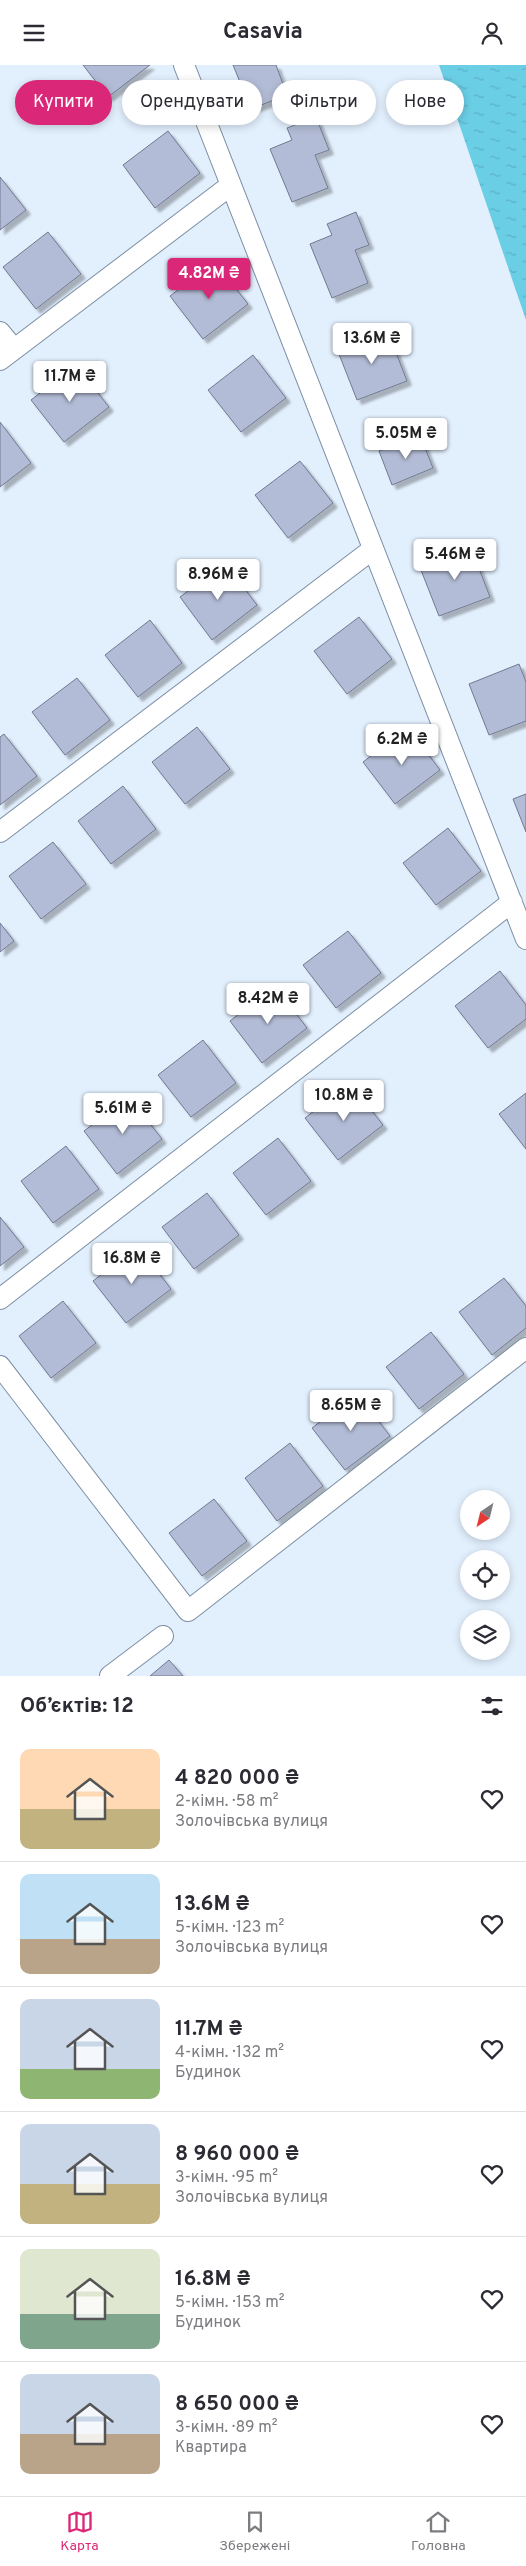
<!DOCTYPE html>
<html lang="uk">
<head>
<meta charset="utf-8">
<style>
  body { margin:0; font-family:Overpass,sans-serif; background:#f7f7f7; color:#2b2b33; height:100vh; display:flex; flex-direction:column; font-size:19px; white-space:nowrap }
  * { box-sizing:border-box; margin:0 }
  p { font-size:16px; color:#7c7c81 }
  .icon { flex:none; width:28px; height:28px; fill:none; stroke:currentColor; stroke-width:2; stroke-linecap:round; stroke-linejoin:round }
  .map { position:relative; height:1611px; overflow:hidden }
  .drawer { display:flex; flex-direction:column; background:#fff; flex:1 }
  .drawer>* { flex:none }
  .hud { position:absolute; left:15px; top:15px; width:496px; height:45px; display:flex; gap:10px }
  .needle { width:32px; rotate:215deg }
  .fabs { position:absolute; left:460px; top:1425px; display:grid; gap:10px }
  .fabs a { display:grid; place-items:center; width:50px; height:50px; border-radius:50%; background:#fff; box-shadow:0 2px 8px #0003; font-size:25px }
  .price { position:absolute; translate:-50% -42px; padding:0 11px; border-radius:5px; background:#fff; color:#222; font-size:16px; line-height:32px; filter:drop-shadow(0 1px 2px #0008) }
  .price::after { content:''; position:absolute; left:50%; top:30px; width:15px; height:11px; margin-left:-8px; background:inherit; clip-path:polygon(0 0,100% 0,50% 100%) }
  .price.on { background:#db2777; color:#fff }
  ul { padding:0; list-style:none }
  li { display:flex; align-items:center; gap:15px; height:125px; padding:0 20px }
  li+li { border-top:1px solid #e1e1e2 }
  li span { display:grid; place-items:center; flex:none; width:140px; height:100px; border-radius:10px; color:#555 }
  li>.icon { margin-inline-start:auto }
  span .icon { width:60px; height:60px; fill:#fffc; stroke-width:1 }
  li b { font-size:21px }
  h2 { display:flex; justify-content:space-between; align-items:center; height:60px; padding:0 20px; font-size:21px }
  .chip { padding:0 18px; border-radius:22px; background:#fff; box-shadow:0 2px 8px #0003; font-size:18px; line-height:45px }
  .chip.on { background:#db2777; color:#fff }
  header { display:flex; justify-content:space-between; align-items:center; height:65px; padding:0 20px; background:#fff; font-size:22px; font-weight:700 }
  .menu { display:flex; justify-content:space-around; align-items:center; height:70px; border-top:1px solid #e1e1e2; background:#fff; font-size:14px; color:#7c7c81 }
  .menu a { display:grid; justify-items:center; gap:2px }
  .menu .on { color:#db2777 }
  .map>svg:first-child { display:block }
</style>
</head>
<body>
<header><svg class="icon" aria-label="menu" viewBox="0 0 24 24"><path d="M4 6h16M4 12h16M4 18h16"/></svg>Casavia<svg class="icon" aria-label="person" viewBox="0 0 24 24"><circle cx="12" cy="8" r="4"/><path d="M4 21q1-7 8-7t8 7"/></svg></header>
<div class="map">
<svg width="526" height="1611" viewBox="0 0 526 1611">
  <defs>
    <pattern id="water-ripples" width="26" height="14" patternUnits="userSpaceOnUse" patternTransform="scale(1.25)"><rect width="26" height="14" fill="#6acee5"/><path d="M2 4q2-2 4 0t4 0M15 11q2-2 4 0t4 0" fill="none" stroke="#5cb1c5"/></pattern>
    <filter id="shadow"><feDropShadow dx="4.5" dy="4.5" stdDeviation="1" flood-color="#0004"/></filter>
  </defs>
  <rect width="100%" height="100%" fill="#e2effd"/>
  <path fill="url(#water-ripples)" d="M439,0H526V255Z"/>
  <path fill="#b3bcd6" stroke="#717991" filter="url(#shadow)" d="M83,0H150L108,32Z
    M233,0H276L287,30L251,44Z
    M316,52L329,85L315,90L328,123L292,137L270,84L292,75L287,63Z
    M168,66L200,108L155,143L123,100Z
    M0,112L26,145L0,165Z
    M356,147L369,180L355,185L368,218L332,233L310,179L332,170L327,159Z
    M48,167L81,209L36,244L3,202Z
    M215,197L248,239L203,274L170,231Z
    M387,264L407,316L357,335L337,284Z
    M253,290L286,333L241,367L208,325Z
    M76,300L109,342L64,377L31,335Z
    M0,357L31,398L0,422Z
    M420,370L433,403L392,420L379,386Z
    M300,396L333,438L288,473L255,430Z
    M470,480L490,532L439,551L419,500Z
    M225,498L257,540L212,575L180,532Z
    M359,552L392,594L347,629L314,586Z
    M150,555L182,598L138,632L105,590Z
    M519,599L526,617V656L489,670L469,619Z
    M77,613L110,655L65,690L32,647Z
    M197,662L230,704L185,739L152,697Z
    M408,662L440,705L395,739L363,697Z
    M4,669L37,711L0,740V672Z
    M123,721L156,764L111,799L78,756Z
    M526,729V767L513,734Z
    M448,763L481,806L436,840L403,798Z
    M53,777L86,819L41,854L9,811Z
    M0,858L14,876L0,887Z
    M348,866L381,908L336,943L303,900Z
    M500,906L526,940V954L488,983L455,941Z
    M275,921L307,963L262,998L230,956Z
    M203,975L236,1018L191,1052L158,1010Z
    M350,1018L383,1060L338,1095L305,1053Z
    M526,1028V1084L499,1049Z
    M129,1032L162,1074L117,1109L84,1066Z
    M278,1073L311,1116L266,1150L233,1108Z
    M66,1081L99,1124L53,1158L21,1116Z
    M207,1128L239,1170L194,1204L162,1162Z
    M0,1152L24,1182L0,1201Z
    M138,1181L171,1224L126,1258L93,1216Z
    M504,1213L526,1241V1263L492,1290L459,1247Z
    M63,1236L96,1278L51,1313L19,1271Z
    M431,1267L464,1309L419,1344L386,1302Z
    M357,1328L390,1371L345,1405L312,1363Z
    M290,1378L323,1421L277,1456L245,1413Z
    M214,1434L247,1476L202,1511L169,1468Z
    M169,1595L183,1611H150Z"/>
  <g fill="none" stroke-linecap="round" stroke-linejoin="round">
    <g stroke="#7c8fa4" stroke-width="22">
      <path id="minor" d="M184,0L526,874
        M0,267L14,284
        M0,295L231,120
        M0,767L373,484
        M0,1234L512,837
        M0,1301L188,1546L526,1283
        M110,1611L163,1571"/>
    </g>
    <use href="#minor" stroke="#fff" stroke-width="20"/>
  </g>
</svg>
<div class="fabs">
<a><svg class="needle" viewBox="-14 -14 28 28"><path d="M0-13l5 13h-10z" fill="#e53935"/><path d="M0 13l5-13h-10z" fill="#7c7c81"/></svg></a>
<a><svg class="icon" aria-label="locate" viewBox="0 0 24 24"><circle cx="12" cy="12" r="6"/><path d="M12 2v4M12 18v4M2 12h4M18 12h4"/></svg></a>
<a><svg class="icon" aria-label="layers" viewBox="0 0 24 24"><path d="M12 4l9 5-9 5-9-5zM3 14l9 5 9-5"/></svg></a>
</div>
<b class="price on" style="left:209px;top:235px">4.82M ₴</b>
<b class="price" style="left:372px;top:300px">13.6M ₴</b>
<b class="price" style="left:70px;top:338px">11.7M ₴</b>
<b class="price" style="left:406px;top:395px">5.05M ₴</b>
<b class="price" style="left:455px;top:516px">5.46M ₴</b>
<b class="price" style="left:218px;top:536px">8.96M ₴</b>
<b class="price" style="left:402px;top:701px">6.2M ₴</b>
<b class="price" style="left:268px;top:960px">8.42M ₴</b>
<b class="price" style="left:344px;top:1057px">10.8M ₴</b>
<b class="price" style="left:123px;top:1070px">5.61M ₴</b>
<b class="price" style="left:132px;top:1220px">16.8M ₴</b>
<b class="price" style="left:351px;top:1367px">8.65M ₴</b>
<div class="hud">
<a class="chip on">Купити</a>
<a class="chip">Орендувати</a>
<a class="chip">Фільтри</a>
<a class="chip">Нове</a>
</div>
</div>
<section class="drawer">
<h2>Об’єктів: 12<svg class="icon" aria-label="filters" viewBox="0 0 24 24"><path d="M4 7h16M4 17h16"/><circle cx="9" cy="7" r="2"/><circle cx="15" cy="17" r="2"/></svg></h2>
<ul>
<li><span style="background:linear-gradient(#ffd9b3 60%,#c2b280 0)"><svg class="icon" aria-label="home" viewBox="0 0 24 24"><path d="M3 11l9-7 9 7M6 9v11h12V9"/></svg></span><div><b>4 820 000 ₴</b><p>2-кімн. · 58 m²</p><p>Золочівська вулиця</p></div><svg class="icon" aria-label="heart" viewBox="0 0 24 24"><path d="M12 20l-8-8c-3-5 5-10 8-4 3-6 11-1 8 4z"/></svg></li>
<li><span style="background:linear-gradient(#bfe0f5 65%,#b9a48a 0)"><svg class="icon" aria-label="home" viewBox="0 0 24 24"><path d="M3 11l9-7 9 7M6 9v11h12V9"/></svg></span><div><b>13.6M ₴</b><p>5-кімн. · 123 m²</p><p>Золочівська вулиця</p></div><svg class="icon" aria-label="heart" viewBox="0 0 24 24"><path d="M12 20l-8-8c-3-5 5-10 8-4 3-6 11-1 8 4z"/></svg></li>
<li><span style="background:linear-gradient(#c9d6e8 70%,#8fb573 0)"><svg class="icon" aria-label="home" viewBox="0 0 24 24"><path d="M3 11l9-7 9 7M6 9v11h12V9"/></svg></span><div><b>11.7M ₴</b><p>4-кімн. · 132 m²</p><p>Будинок</p></div><svg class="icon" aria-label="heart" viewBox="0 0 24 24"><path d="M12 20l-8-8c-3-5 5-10 8-4 3-6 11-1 8 4z"/></svg></li>
<li><span style="background:linear-gradient(#c9d6e8 60%,#c2b280 0)"><svg class="icon" aria-label="home" viewBox="0 0 24 24"><path d="M3 11l9-7 9 7M6 9v11h12V9"/></svg></span><div><b>8 960 000 ₴</b><p>3-кімн. · 95 m²</p><p>Золочівська вулиця</p></div><svg class="icon" aria-label="heart" viewBox="0 0 24 24"><path d="M12 20l-8-8c-3-5 5-10 8-4 3-6 11-1 8 4z"/></svg></li>
<li><span style="background:linear-gradient(#dfe7d0 65%,#7fa58c 0)"><svg class="icon" aria-label="home" viewBox="0 0 24 24"><path d="M3 11l9-7 9 7M6 9v11h12V9"/></svg></span><div><b>16.8M ₴</b><p>5-кімн. · 153 m²</p><p>Будинок</p></div><svg class="icon" aria-label="heart" viewBox="0 0 24 24"><path d="M12 20l-8-8c-3-5 5-10 8-4 3-6 11-1 8 4z"/></svg></li>
<li><span style="background:linear-gradient(#c9d6e8 60%,#b9a48a 0)"><svg class="icon" aria-label="home" viewBox="0 0 24 24"><path d="M3 11l9-7 9 7M6 9v11h12V9"/></svg></span><div><b>8 650 000 ₴</b><p>3-кімн. · 89 m²</p><p>Квартира</p></div><svg class="icon" aria-label="heart" viewBox="0 0 24 24"><path d="M12 20l-8-8c-3-5 5-10 8-4 3-6 11-1 8 4z"/></svg></li>
</ul>
</section>
<nav class="menu">
<a class="on"><svg class="icon" aria-label="map" viewBox="0 0 24 24"><path d="M3 6l6-2 6 2 6-2v14l-6 2-6-2-6 2zM9 4v14M15 6v14"/></svg>Карта</a>
<a><svg class="icon" aria-label="saved" viewBox="0 0 24 24"><path d="M7 4h10v16l-5-4-5 4z"/></svg>Збережені</a>
<a><svg class="icon" aria-label="home" viewBox="0 0 24 24"><path d="M3 11l9-7 9 7M6 9v11h12V9"/></svg>Головна</a>
</nav>
</body>
</html>
